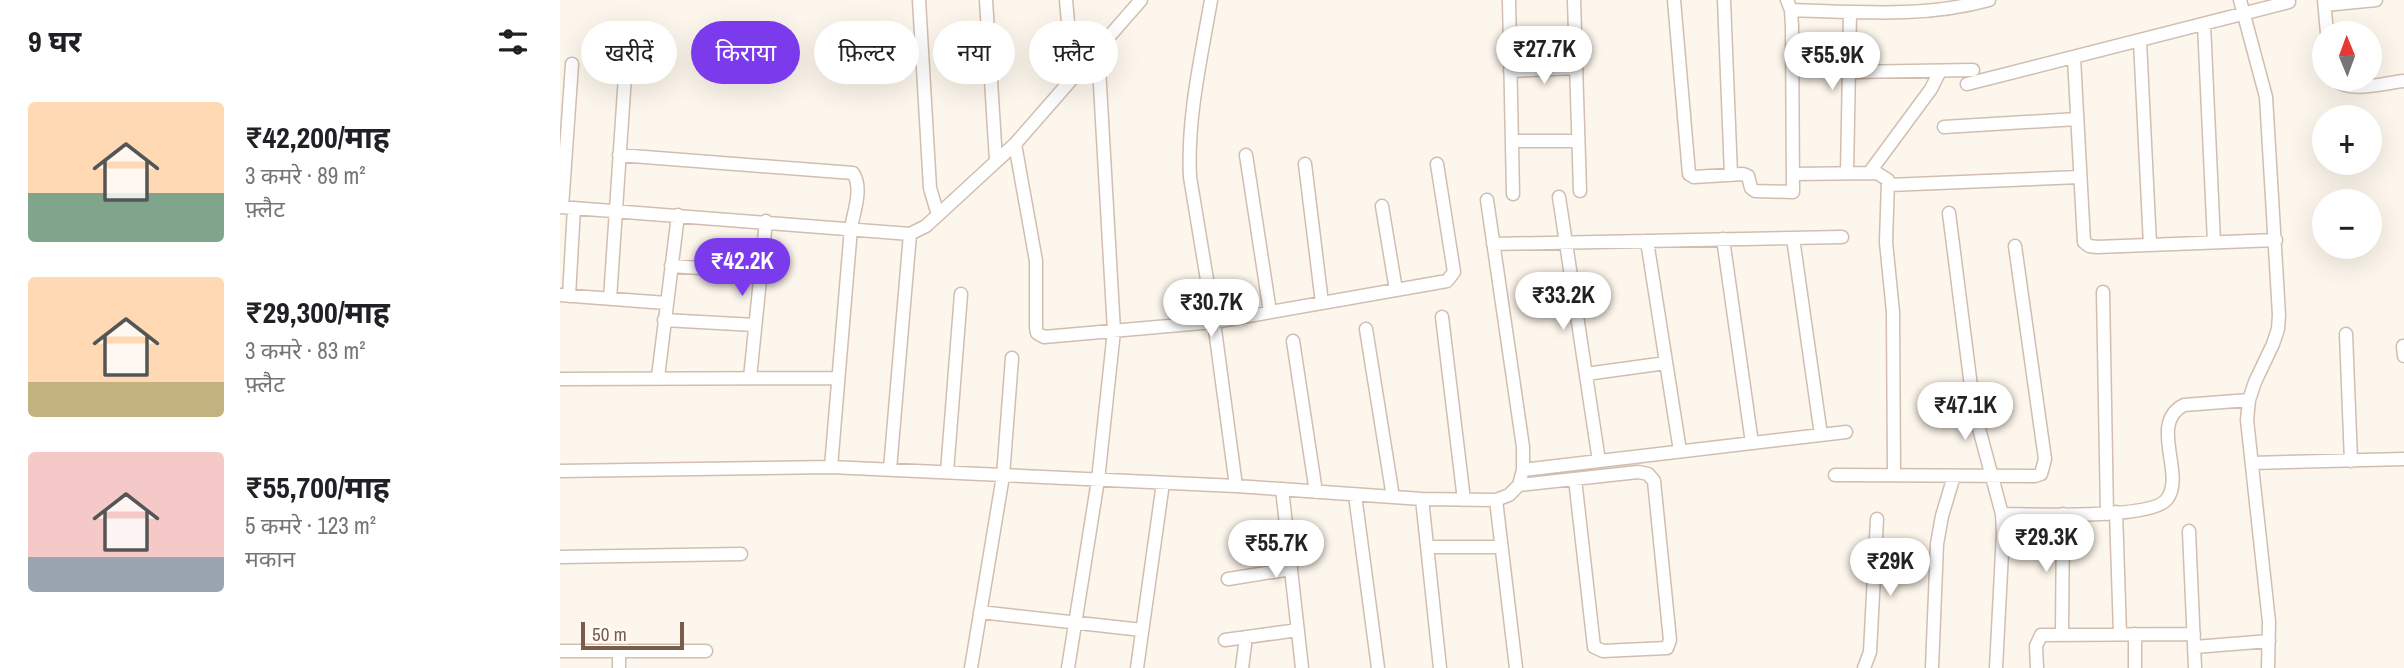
<!DOCTYPE html>
<html lang="hi">
<head>
<meta charset="utf-8">
<style>
  body { margin:0; font-family:"Archivo Narrow","Noto Sans Devanagari",sans-serif; background:#f6f6f6; color:#202124; height:100vh; display:flex; flex-direction:column; font-size:26px; white-space:nowrap }
  * { box-sizing:border-box; margin:0 }
  p { font-size:23px; color:#757577 }
  .icon { flex:none; width:38px; height:38px; fill:none; stroke:currentColor; stroke-width:2; stroke-linecap:round; stroke-linejoin:round }
  .map { position:relative; flex:1; overflow:hidden }
  .side { display:flex; flex-direction:column; background:#fff; width:560px }
  .side>* { flex:none }
  .guide { position:absolute; left:21px; top:21px; width:665px; height:63px; display:flex; gap:14px }
  .needle { width:46px; rotate:359deg }
  .fabs { position:absolute; left:1752px; top:21px; display:grid; gap:14px }
  .fabs a { display:grid; place-items:center; width:70px; height:70px; border-radius:50%; background:#fff; box-shadow:0 7px 28px #0002; font-size:35px }
  .scale { position:absolute; left:21px; bottom:18px; width:103px; box-sizing:border-box; padding-left:7px; border:4px solid #7a5c4d; border-top:0; font-size:19px; line-height:24px; white-space:nowrap; color:#7a5c4d; -webkit-text-stroke:5px #fffaf3; paint-order:stroke }
  .price { position:absolute; translate:-50% -60px; padding:0 16px; border-radius:24px; background:#fff; color:#222; font-size:23px; line-height:46px; filter:drop-shadow(0 2px 4px #0008) }
  .price::after { content:''; position:absolute; left:50%; top:42px; width:21px; height:16px; margin-left:-10px; background:inherit; clip-path:polygon(0 0,100% 0,50% 100%) }
  .price.current { background:#7c3aed; color:#fff }
  ul { padding:0; list-style:none }
  li { display:flex; align-items:center; gap:21px; height:175px; padding:0 28px }
  li span { display:grid; place-items:center; flex:none; width:196px; height:140px; border-radius:7px; color:#555 }
  li>.icon { margin-inline-start:auto }
  span .icon { width:84px; height:84px; fill:#fffc; stroke-width:1 }
  li b { font-size:30px }
  h2 { display:flex; justify-content:space-between; align-items:center; height:84px; padding:0 28px; font-size:30px }
  .tag { padding:0 24px; border-radius:32px; background:#fff; box-shadow:0 7px 28px #0002; font-size:24px; line-height:63px }
  .tag.current { background:#7c3aed; color:#fff }
  main { display:flex; flex:1; min-height:0 }
  .map>svg:first-child { display:block }
</style>
</head>
<body>
<main>
<section class="side">
<h2>9 घर<svg class="icon" aria-label="filters" viewBox="0 0 24 24"><path d="M4 7h16M4 17h16"/><circle cx="9" cy="7" r="2"/><circle cx="15" cy="17" r="2"/></svg></h2>
<ul>
<li><span style="background:linear-gradient(#ffd9b3 65%,#7fa58c 0)"><svg class="icon" aria-label="home" viewBox="0 0 24 24"><path d="M3 11l9-7 9 7M6 9v11h12V9"/></svg></span><div><b>₹42,200/माह</b><p>3 कमरे · 89 m²</p><p>फ़्लैट</p></div></li>
<li><span style="background:linear-gradient(#ffd9b3 75%,#c2b280 0)"><svg class="icon" aria-label="home" viewBox="0 0 24 24"><path d="M3 11l9-7 9 7M6 9v11h12V9"/></svg></span><div><b>₹29,300/माह</b><p>3 कमरे · 83 m²</p><p>फ़्लैट</p></div></li>
<li><span style="background:linear-gradient(#f6c9c9 75%,#9aa5b1 0)"><svg class="icon" aria-label="home" viewBox="0 0 24 24"><path d="M3 11l9-7 9 7M6 9v11h12V9"/></svg></span><div><b>₹55,700/माह</b><p>5 कमरे · 123 m²</p><p>मकान</p></div></li>
</ul>
</section>
<div class="map">
<svg width="1844" height="668" viewBox="0 0 1844 668">
  <rect width="100%" height="100%" fill="#fdf6ec"/>
  <g fill="none" stroke-linecap="round" stroke-linejoin="round">
    <g stroke="#d1beb0" stroke-width="15">
      <path id="minor" d="M359,0L370,188L378,215
        M426,0L436,161
        M506,0L513,78
        M651,0C641,58 627,118 630,177L654,322L676,486
        M949,0L953,194
        M1014,0L1020,191
        M1114,0L1129,174L1134,177L1183,174L1188,176L1191,188L1195,191L1233,192L1232,27L1231,10L1227,0
        M1164,0L1171,175
        M1680,0L1706,97L1719,315L1718,329L1713,344L1695,382L1689,400L1687,420L1709,622L1708,668
        M1764,0L1767,33
        M1765,5L1816,0
        M1231,10C1298,12 1364,18 1429,0
        M1644,24L1654,242
        M1580,41L1590,245
        M1514,58L1524,242L1529,246L1537,247L1716,240
        M950,71L1016,68
        M1289,72L1413,70
        M1774,79C1790,94 1823,83 1844,81
        M1407,84L1729,2
        M1384,127L1517,119
        M952,141H1018
        M455,144L476,261V327L477,333L484,337L654,322L887,281L894,272L877,164
        M59,155L293,173C303,188 294,211 291,228L271,467
        M686,155L710,312
        M745,164L762,303
        M1287,173L1290,12
        M1309,173L1371,89L1380,71
        M1233,174L1317,173L1328,180L1326,242L1333,312L1334,475
        M1329,185L1519,177
        M999,197L1039,461
        M822,206L836,290
        M0,207L350,234L366,226L455,144L581,0
        M2,207L12,64
        M1389,213L1414,410L1442,514L1443,533L1436,668
        M1233,238L1261,435
        M1163,239L1192,443
        M1087,241L1120,451
        M933,244L1282,237
        M111,266L201,272
        M1543,292L1547,514
        M0,295L106,303
        M9,296L14,208
        M50,299L65,76
        M882,317L904,500
        M104,320L195,325
        M806,329L833,497
        M1786,334L1791,461
        M733,341L756,492
        M1843,346L1844,356
        M1026,374L1106,363
        M98,377L118,215
        M190,378L206,221
        M0,379L277,378
        M1692,463L1844,459
        M330,469L350,234
        M963,470L1286,432
        M0,471L271,467L676,486L862,499L936,500L949,495L959,485L963,470V447L927,200
        M387,472L401,294
        M1275,475L1475,476L1481,474L1485,459L1455,246
        M959,485L1078,472L1088,474L1094,481L1110,640L1107,648L1043,651L1034,647L1015,479
        M722,489L742,668
        M795,495L818,668
        M862,499L880,668
        M936,500L956,668
        M1556,512L1560,634
        M1442,514C1471,514 1592,520 1607,499C1626,474 1588,423 1624,405L1689,400
        M1629,531L1635,668
        M867,547H941
        M0,557L181,554
        M668,579L731,569
        M420,612L582,630
        M1502,634L1503,514
        M665,640L738,630
        M1635,647L1709,641
        M0,651H146
        M59,668V651
        M411,668L443,476L452,358
        M508,668L538,480L554,331L538,50
        M577,668L603,483
        M682,668L686,637
        M1304,668L1310,652L1317,519
        M1372,668L1377,544L1382,516L1394,476
        M1477,668L1476,646L1481,635L1634,634
        M1575,668V634"/>
    </g>
    <use href="#minor" stroke="#fff" stroke-width="12"/>
  </g>
</svg>
<div class="fabs">
<a><svg class="needle" viewBox="-14 -14 28 28"><path d="M0-13l5 13h-10z" fill="#e53935"/><path d="M0 13l5-13h-10z" fill="#757577"/></svg></a>
<a>+</a>
<a>−</a>
</div>
<div class="scale">50 m</div>
<b class="price" style="left:984px;top:86px">₹27.7K</b>
<b class="price" style="left:1272px;top:92px">₹55.9K</b>
<b class="price current" style="left:182px;top:298px">₹42.2K</b>
<b class="price" style="left:1003px;top:332px">₹33.2K</b>
<b class="price" style="left:651px;top:339px">₹30.7K</b>
<b class="price" style="left:1405px;top:442px">₹47.1K</b>
<b class="price" style="left:1486px;top:574px">₹29.3K</b>
<b class="price" style="left:716px;top:580px">₹55.7K</b>
<b class="price" style="left:1330px;top:598px">₹29K</b>
<div class="guide">
<a class="tag">खरीदें</a>
<a class="tag current">किराया</a>
<a class="tag">फ़िल्टर</a>
<a class="tag">नया</a>
<a class="tag">फ़्लैट</a>
</div>
</div>
</main>
</body>
</html>
